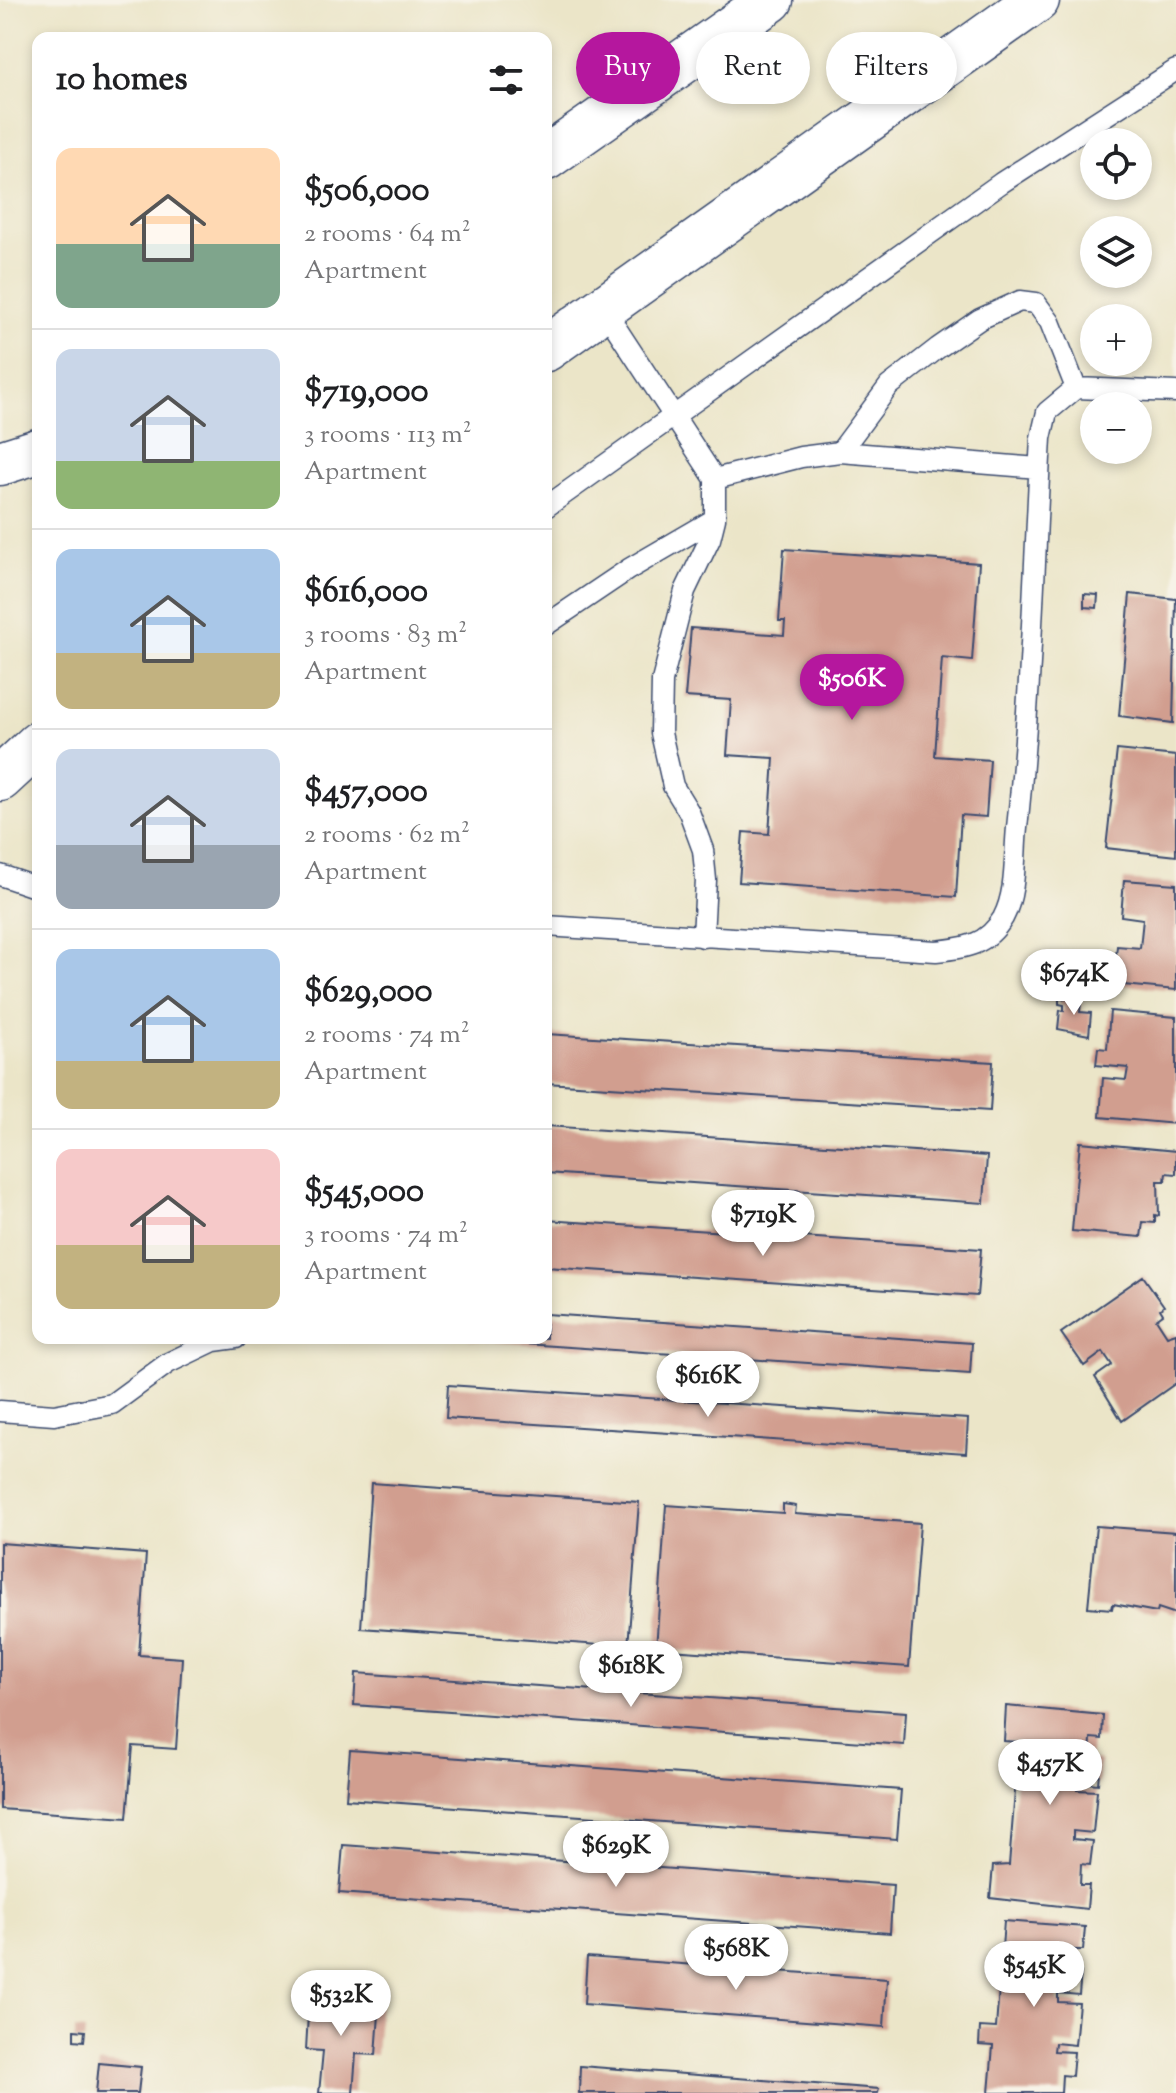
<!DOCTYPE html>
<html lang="en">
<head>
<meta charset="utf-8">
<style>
  body { margin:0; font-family:"Sorts Mill Goudy",serif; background:#f6f6f6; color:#202124; height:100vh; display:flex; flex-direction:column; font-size:30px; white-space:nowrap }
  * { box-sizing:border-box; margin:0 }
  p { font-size:26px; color:#757577 }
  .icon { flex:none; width:44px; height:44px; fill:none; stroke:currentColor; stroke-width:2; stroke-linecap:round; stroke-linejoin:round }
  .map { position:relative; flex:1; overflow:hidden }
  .sheet { position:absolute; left:32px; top:32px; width:520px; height:1312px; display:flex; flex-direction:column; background:#fff; border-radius:16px; box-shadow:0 4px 12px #0003 }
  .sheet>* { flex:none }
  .guide { position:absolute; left:576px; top:32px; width:480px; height:72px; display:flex; gap:16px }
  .tools { position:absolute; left:1080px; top:128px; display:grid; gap:16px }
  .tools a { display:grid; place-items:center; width:72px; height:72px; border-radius:50%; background:#fff; box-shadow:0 4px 12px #0003; font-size:40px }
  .price { position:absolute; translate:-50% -68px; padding:0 18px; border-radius:28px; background:#fff; color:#222; font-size:26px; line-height:52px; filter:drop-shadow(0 2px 4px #0008) }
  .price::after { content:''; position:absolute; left:50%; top:48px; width:24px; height:18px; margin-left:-12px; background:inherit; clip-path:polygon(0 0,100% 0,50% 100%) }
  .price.on { background:#b5179e; color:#fff }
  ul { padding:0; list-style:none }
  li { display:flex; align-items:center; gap:24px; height:200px; padding:0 24px }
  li+li { border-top:2px solid #e0e0e0 }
  li span { display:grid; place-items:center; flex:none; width:224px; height:160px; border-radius:16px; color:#555 }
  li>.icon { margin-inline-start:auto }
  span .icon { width:96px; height:96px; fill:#fffc; stroke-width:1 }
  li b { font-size:34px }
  h2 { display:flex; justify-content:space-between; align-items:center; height:96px; padding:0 24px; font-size:34px }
  .tag { padding:0 28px; border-radius:36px; background:#fff; box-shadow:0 4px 12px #0003; font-size:28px; line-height:72px }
  .tag.on { background:#b5179e; color:#fff }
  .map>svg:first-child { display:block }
</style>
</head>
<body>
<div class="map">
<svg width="1176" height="2093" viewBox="0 0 1176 2093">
  <rect width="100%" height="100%" fill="#f7f3e8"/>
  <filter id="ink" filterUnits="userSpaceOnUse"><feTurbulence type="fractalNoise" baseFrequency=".0125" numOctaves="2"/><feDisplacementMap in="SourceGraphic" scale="16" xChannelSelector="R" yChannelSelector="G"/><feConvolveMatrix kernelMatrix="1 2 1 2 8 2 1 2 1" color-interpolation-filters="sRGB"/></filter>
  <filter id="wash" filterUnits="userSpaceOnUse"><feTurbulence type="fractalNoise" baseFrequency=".006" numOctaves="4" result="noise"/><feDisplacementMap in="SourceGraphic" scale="32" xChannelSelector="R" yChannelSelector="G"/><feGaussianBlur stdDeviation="1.8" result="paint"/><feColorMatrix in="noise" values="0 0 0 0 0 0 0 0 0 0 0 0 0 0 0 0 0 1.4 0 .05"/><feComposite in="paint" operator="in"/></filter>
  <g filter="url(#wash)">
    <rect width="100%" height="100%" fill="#ebe5c8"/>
    <g id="blocks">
      <path fill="#d19e8f" d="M784,549L979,563L972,661L942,658L935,756L990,760L986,817L961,815L956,897L739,882L743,832L769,834L774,758L727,755L731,700L685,697L691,628L784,635L785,621H779Z
        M1084,594L1098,595L1097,608L1084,607Z
        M1130,594L1176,599L1173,723L1119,716Z
        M1117,750L1176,756V856L1106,848Z
        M1124,880L1176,884V990L1113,984L1117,946L1140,948L1143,919L1121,916Z
        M1061,956H1078V969H1061Z
        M1059,998L1081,1000L1080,1012L1091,1013L1089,1035L1058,1029L1060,1010L1064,1011V1005L1059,1004Z
        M1110,1011L1176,1017V1124L1100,1117L1103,1078L1126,1080L1128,1068L1096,1065L1098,1048L1107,1049Z
        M546,1034L993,1062L990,1111L546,1083Z
        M546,1126L987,1156L984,1203L546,1173Z
        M1080,1142L1176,1151V1174L1166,1173L1165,1181H1158L1159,1216L1155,1215V1223L1143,1222L1141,1237L1072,1231Z
        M546,1220L981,1249L977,1296L546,1267Z
        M1143,1276L1164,1306L1160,1309L1163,1314L1156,1319L1167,1336L1176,1333V1383L1122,1421L1095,1377L1112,1365L1103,1352L1084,1366L1061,1333Z
        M546,1314L972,1343L970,1374L467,1340L546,1338Z
        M448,1385L968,1419L966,1453L446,1418Z
        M371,1483L639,1502L628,1647L361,1628Z
        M783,1504L796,1506L795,1514L920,1523L909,1667L656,1649L666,1505L783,1513Z
        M1096,1526L1176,1532V1614L1158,1608L1157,1612L1113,1604L1112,1609L1088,1607Z
        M0,1543L146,1554L139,1655L182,1658L176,1749L133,1746L127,1818L0,1809Z
        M356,1673L906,1712L904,1745L354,1705Z
        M1006,1706L1103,1715L1102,1739L1091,1738L1090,1759L1100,1760L1098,1784L1077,1782V1790L1097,1791L1093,1833L1073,1831V1839L1093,1841L1090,1865L1081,1864L1080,1885H1089L1087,1909L990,1898L993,1866L1009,1865L1019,1742L1004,1741Z
        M350,1750L901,1790L897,1839L346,1799Z
        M343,1845L893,1885L890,1933L339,1893Z
        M1004,1921L1085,1927L1083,1950H1073L1072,1971L1081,1972L1079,1995L1058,1993V2002L1079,2003L1075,2045L1055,2043L1054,2051L1074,2052L1072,2076L1062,2075L1061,2093H989L993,2046L979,2045L980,2027L996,2028Z
        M587,1957L887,1979L884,2027L584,2004Z
        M309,1996L380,2001L376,2055L356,2054L353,2093H319L323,2051L306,2050Z
        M74,2030L85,2031L84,2041L74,2040Z
        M99,2063L141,2067L138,2093H96Z
        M580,2066L879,2089L878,2093H579Z"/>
    </g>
  </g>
  <g filter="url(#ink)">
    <use href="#blocks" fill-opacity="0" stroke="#3a4a6e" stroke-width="2"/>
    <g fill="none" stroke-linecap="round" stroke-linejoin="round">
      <g stroke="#3a4a6e" stroke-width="23">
        <path id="service" d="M603,308L715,479V519L710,539L685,591L662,681L661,733L673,786L689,812L703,850L706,880L703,937
          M840,452L889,386L938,348L980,319L1020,301L1036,303L1050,322L1076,388
          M715,479L801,457L840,452L1039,468
          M546,507L1001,183L1176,70
          M546,625L629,569L715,519
          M0,875L38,888
          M546,926L936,951C966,948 987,945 1003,918C1017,892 1014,856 1017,828C1031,698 1034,568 1041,438L1047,412L1076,388L1176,392
          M0,1411L54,1415L112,1404L168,1363L214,1341L236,1338"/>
      </g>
      <g stroke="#3a4a6e" stroke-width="47">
        <path id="tertiary" d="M546,349L1037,0
          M0,779L38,744"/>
      </g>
      <g stroke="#3a4a6e" stroke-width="47">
        <path id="motorway" d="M546,158L771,0
          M0,463L38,451"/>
      </g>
      <use href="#service" stroke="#fff" stroke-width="20"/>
      <use href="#tertiary" stroke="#fff" stroke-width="44"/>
      <use href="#motorway" stroke="#fff" stroke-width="44"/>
    </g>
  </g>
</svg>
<div class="tools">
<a><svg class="icon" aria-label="locate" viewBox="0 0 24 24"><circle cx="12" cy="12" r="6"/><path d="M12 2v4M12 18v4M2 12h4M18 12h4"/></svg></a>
<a><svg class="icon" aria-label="layers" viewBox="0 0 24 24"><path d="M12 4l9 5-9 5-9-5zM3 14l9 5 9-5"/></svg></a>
<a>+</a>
<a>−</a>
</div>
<b class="price on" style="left:852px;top:722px">$506K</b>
<b class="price" style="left:1074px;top:1017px">$674K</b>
<b class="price" style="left:763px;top:1258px">$719K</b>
<b class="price" style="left:708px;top:1419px">$616K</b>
<b class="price" style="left:631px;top:1709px">$618K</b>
<b class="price" style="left:1050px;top:1807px">$457K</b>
<b class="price" style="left:616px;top:1889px">$629K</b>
<b class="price" style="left:736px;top:1992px">$568K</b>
<b class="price" style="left:1034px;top:2009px">$545K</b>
<b class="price" style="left:341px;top:2038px">$532K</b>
<div class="guide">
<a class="tag on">Buy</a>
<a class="tag">Rent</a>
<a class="tag">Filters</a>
</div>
<section class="sheet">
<h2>10 homes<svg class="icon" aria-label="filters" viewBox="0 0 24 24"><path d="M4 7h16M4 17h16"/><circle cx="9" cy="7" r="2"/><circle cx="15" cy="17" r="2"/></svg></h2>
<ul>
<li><span style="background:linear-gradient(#ffd9b3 60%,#7fa58c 0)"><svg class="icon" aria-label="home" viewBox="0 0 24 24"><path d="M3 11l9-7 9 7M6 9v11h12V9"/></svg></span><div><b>$506,000</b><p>2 rooms · 64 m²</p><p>Apartment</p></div></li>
<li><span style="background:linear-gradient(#c9d6e8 70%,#8fb573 0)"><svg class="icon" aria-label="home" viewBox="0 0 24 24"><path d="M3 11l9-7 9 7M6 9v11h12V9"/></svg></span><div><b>$719,000</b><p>3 rooms · 113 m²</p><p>Apartment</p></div></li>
<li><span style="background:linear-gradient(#a9c7e8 65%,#c2b280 0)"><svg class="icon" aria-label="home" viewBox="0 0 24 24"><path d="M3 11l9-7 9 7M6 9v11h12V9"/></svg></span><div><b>$616,000</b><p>3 rooms · 83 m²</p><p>Apartment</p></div></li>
<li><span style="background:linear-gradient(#c9d6e8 60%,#9aa5b1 0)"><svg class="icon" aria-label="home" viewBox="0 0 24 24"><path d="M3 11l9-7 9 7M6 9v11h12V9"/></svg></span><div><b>$457,000</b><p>2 rooms · 62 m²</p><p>Apartment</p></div></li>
<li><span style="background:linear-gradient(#a9c7e8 70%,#c2b280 0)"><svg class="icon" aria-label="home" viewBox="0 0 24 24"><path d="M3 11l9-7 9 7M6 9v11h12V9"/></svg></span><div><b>$629,000</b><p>2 rooms · 74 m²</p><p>Apartment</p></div></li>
<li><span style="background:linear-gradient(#f6c9c9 60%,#c2b280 0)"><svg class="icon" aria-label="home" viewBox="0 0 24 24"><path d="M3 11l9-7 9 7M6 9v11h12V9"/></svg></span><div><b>$545,000</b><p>3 rooms · 74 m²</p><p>Apartment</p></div></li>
</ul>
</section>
</div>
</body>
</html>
